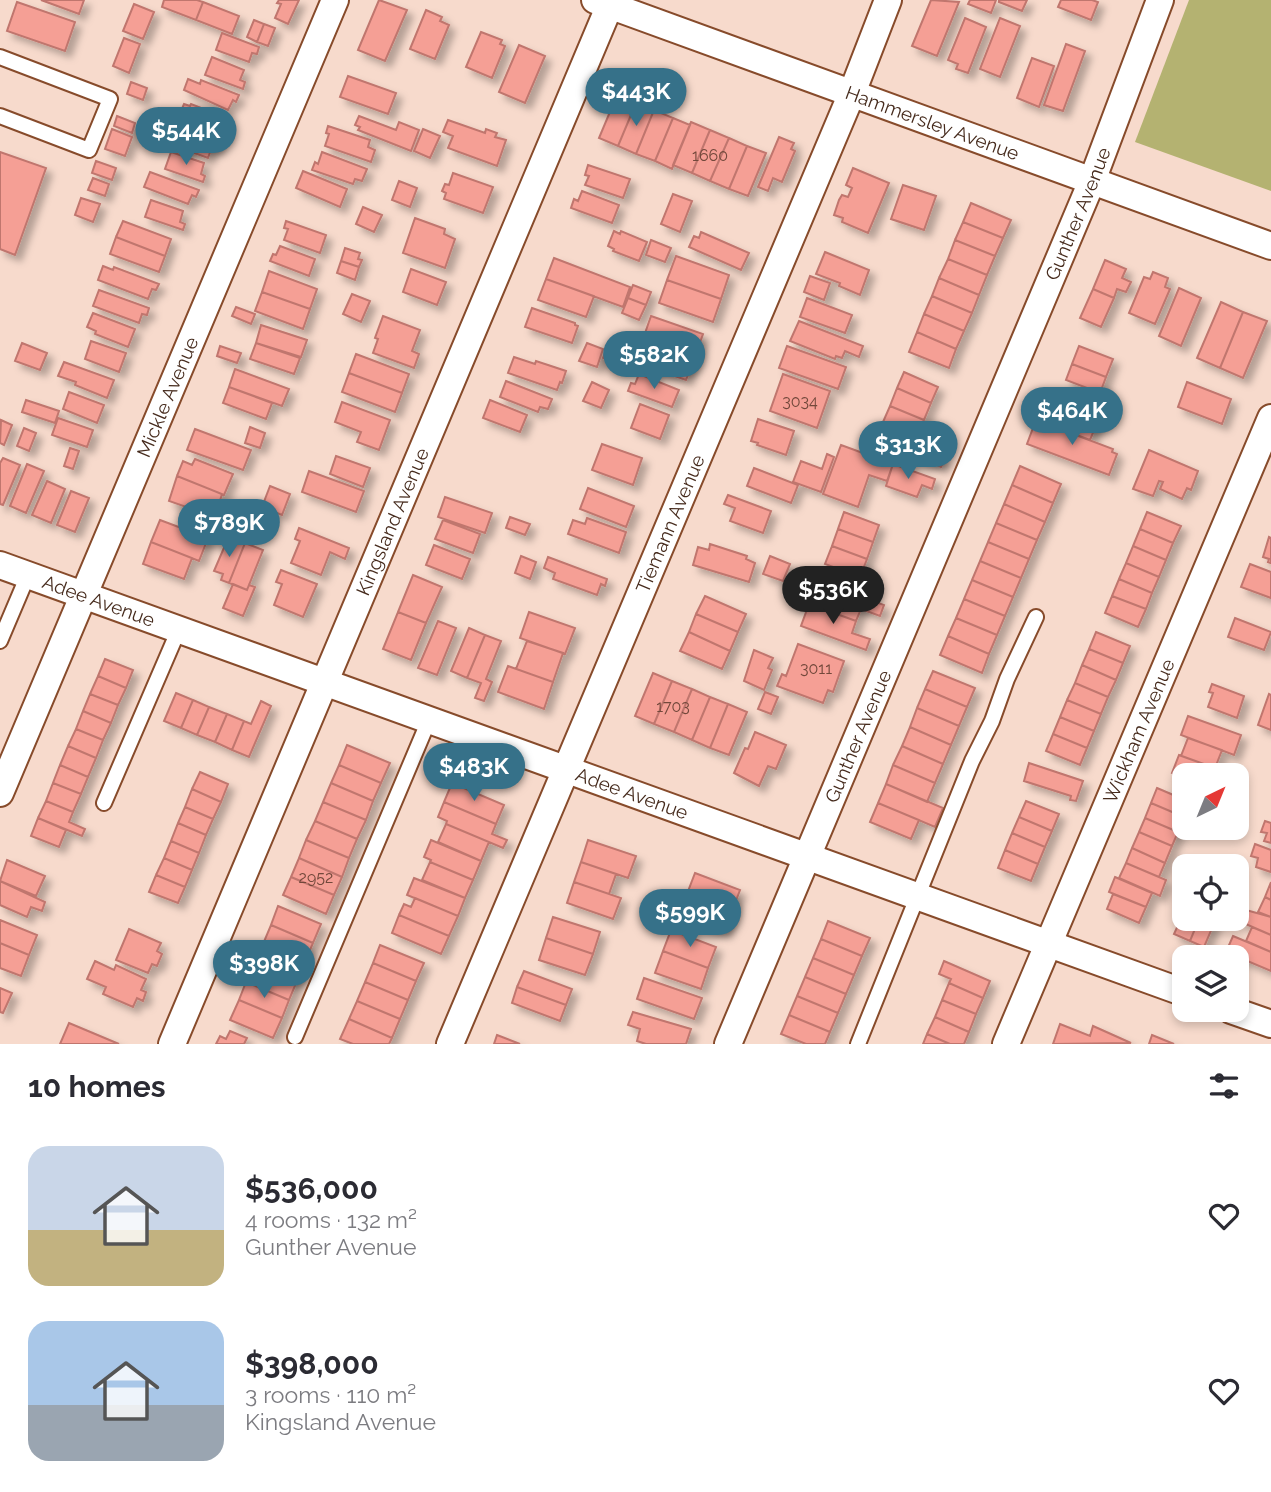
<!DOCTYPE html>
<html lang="en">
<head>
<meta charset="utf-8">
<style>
  body { margin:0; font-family:Raleway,sans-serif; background:#f7f7f7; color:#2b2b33; height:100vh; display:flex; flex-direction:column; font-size:26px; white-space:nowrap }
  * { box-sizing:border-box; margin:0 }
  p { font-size:23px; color:#7c7c81 }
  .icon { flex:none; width:38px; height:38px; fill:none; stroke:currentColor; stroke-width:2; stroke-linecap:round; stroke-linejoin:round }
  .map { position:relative; height:1044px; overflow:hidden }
  .panel { display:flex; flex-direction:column; background:#fff; flex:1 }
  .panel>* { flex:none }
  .needle { width:46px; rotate:43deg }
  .tools { position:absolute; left:1172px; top:763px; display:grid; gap:14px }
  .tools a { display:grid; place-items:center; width:77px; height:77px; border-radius:14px; background:#fff; box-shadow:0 4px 10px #0003; font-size:35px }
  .price { position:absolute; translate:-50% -60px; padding:0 16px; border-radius:24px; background:#367189; color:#fff; font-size:23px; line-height:46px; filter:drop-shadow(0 2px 4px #0008) }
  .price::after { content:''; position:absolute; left:50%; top:42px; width:21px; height:16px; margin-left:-10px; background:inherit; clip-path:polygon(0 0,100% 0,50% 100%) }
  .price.on { background:#222; color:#fff }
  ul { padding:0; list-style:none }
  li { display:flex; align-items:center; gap:21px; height:175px; padding:0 28px }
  li span { display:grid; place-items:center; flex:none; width:196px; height:140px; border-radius:21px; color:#555 }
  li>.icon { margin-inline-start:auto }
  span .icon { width:84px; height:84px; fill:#fffc; stroke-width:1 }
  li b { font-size:30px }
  h2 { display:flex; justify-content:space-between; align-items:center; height:84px; padding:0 28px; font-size:30px }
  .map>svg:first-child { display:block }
</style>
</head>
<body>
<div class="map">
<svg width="1271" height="1044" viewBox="0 0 1271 1044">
  <defs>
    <filter id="shadow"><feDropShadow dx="6" dy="6" stdDeviation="3.5" flood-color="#0004"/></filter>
  </defs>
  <rect width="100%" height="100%" fill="#f7dacc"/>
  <path fill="#b4b271" d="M1189,0H1271V191L1135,142Z"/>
  <path fill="#f59f95" stroke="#c0766e" stroke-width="2" filter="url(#shadow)" d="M41,0H84L79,14Z
    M164,0H197L203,2L196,20L162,7Z
    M279,0H299L288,24L275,18L281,4L277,3Z
    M379,0L407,10L385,61L358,50Z
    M931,0L959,2L937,56L912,46Z
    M970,0H996L991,13L968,4Z
    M999,0H1027L1022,11L999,2Z
    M1061,0H1092L1098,2L1091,20L1058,7Z
    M17,2L75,22L65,51L7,31Z
    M203,2L239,16L232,34L196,20Z
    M134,4L154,12L143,39L123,31Z
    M426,10L442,17L440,21L449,25L435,59L410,49Z
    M965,18L986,27L968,73L956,69L958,64L948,60Z
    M1000,18L1020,26L1000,77L980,69Z
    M254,20L264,24L257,42L247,37Z
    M264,24L275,28L268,46L257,42Z
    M481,32L502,40L500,44L505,46L492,78L466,67Z
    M222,33L259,47L257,54L252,53L249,62L216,50Z
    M124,38L140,44L129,73L113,66Z
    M1066,44L1085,51L1063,111L1044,105Z
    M519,45L545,56L525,103L499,92Z
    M212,57L244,70L240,80L245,82L243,89L205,75Z
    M1032,58L1054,66L1039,107L1017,98Z
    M348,76L396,93L388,114L340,97Z
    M188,79L200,84L201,80L239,95L236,102L233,100L228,110L184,90Z
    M131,82L147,88L143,100L127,94Z
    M617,95L636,103L618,146L599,138Z
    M636,103L654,110L636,154L618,146Z
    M184,104L190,106L191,104L225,117L221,127L225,129L223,135L178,118Z
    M654,110L673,118L655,161L636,154Z
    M117,116L135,123L132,133L114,126Z
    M359,116L396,130L399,122L419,130L411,151L358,130L360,127L355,125Z
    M673,118L690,125L672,169L655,161Z
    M448,120L485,133L486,129L497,133L495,137L506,140L497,166L448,148L453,136L443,132Z
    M691,122L710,130L692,173L673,165Z
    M170,126L181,131L182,128L219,142L216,149L212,147L208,158L175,146L177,143L166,139Z
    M328,126L370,140L368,147L375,150L371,162L325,146L329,134L326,133Z
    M112,129L132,137L125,156L105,149Z
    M423,129L440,136L430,158L414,151Z
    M710,130L729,138L710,181L692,173Z
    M779,137L794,143L791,149L795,151L782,182L773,178L768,191L758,187Z
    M729,138L747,146L729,189L710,181Z
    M747,146L766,153L748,196L729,189Z
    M0,152L46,168L15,255L0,249Z
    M171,152L204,163L201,174L205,176L203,182L165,169Z
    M322,152L367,169L362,181L355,179L353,184L312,170L315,162L318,164Z
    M96,161L116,168L112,180L92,173Z
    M588,165L630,179L623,198L585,185L589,176L585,175Z
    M853,168L889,183L868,233L842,222L843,218L834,215L839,200L842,195L848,197L852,188L846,185Z
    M303,171L347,189L340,207L296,188Z
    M150,172L199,190L196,197L192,195L188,204L144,187Z
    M453,173L493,187L483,213L444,199L446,193L442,191L445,184L449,185Z
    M93,178L109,184L105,196L88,190Z
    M399,181L417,188L410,207L392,200Z
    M903,185L936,196L924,230L891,219Z
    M582,191L619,205L612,223L571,208L574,199L578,201Z
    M673,194L692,201L680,232L661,224Z
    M81,198L100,204L93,222L75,215Z
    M151,200L183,211L180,222L185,224L183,230L145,217Z
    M971,203L1011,220L1003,238L963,222Z
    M363,207L382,215L374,232L356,224Z
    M415,218L445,229L444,234L455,239L445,268L403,253Z
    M123,221L171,239L165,256L116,237Z
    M286,221L326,235L320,253L284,240L288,229L284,228Z
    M963,222L1003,238L995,256L955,240Z
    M614,231L620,234L621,231L647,242L639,261L613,251L614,249L608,246Z
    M701,232L749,253L741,270L689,247L694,236L699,238Z
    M116,237L165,256L159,272L110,254Z
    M651,240L671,248L665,262L646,255Z
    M955,240L995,256L987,275L948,259Z
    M280,246L315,259L309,276L270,261L273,254L276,255Z
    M345,248L360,253L358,259L362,260L359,267L341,261Z
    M825,252L869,270L860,295L839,286L840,283L816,274Z
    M676,256L729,275L721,299L667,280Z
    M554,258L630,287L623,307L546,279Z
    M948,259L987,275L979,295L939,278Z
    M1105,260L1126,269L1122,278L1131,282L1126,292L1117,289L1114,298L1093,289Z
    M341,261L359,267L355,280L337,273Z
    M103,266L113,270L114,267L159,284L156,290L152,289L148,299L98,280Z
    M411,269L446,282L437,305L403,292Z
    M269,271L317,289L310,309L262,292Z
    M1153,272L1168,278L1165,287L1170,289L1155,324L1129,313L1144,277L1150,279Z
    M810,276L830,283L824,300L804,292Z
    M939,278L979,295L972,313L932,296Z
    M546,279L594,296L586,317L538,300Z
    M667,280L721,299L713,322L659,303Z
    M633,285L651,292L646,305L628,298Z
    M1179,288L1201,298L1181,346L1159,336Z
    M1093,289L1114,298L1101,327L1080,318Z
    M99,290L149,308L147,315L142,314L139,323L93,306Z
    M262,292L310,309L303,329L255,311Z
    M352,294L370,301L361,322L343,314Z
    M932,296L972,313L964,331L924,314Z
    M628,298L646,305L639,320L622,313Z
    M807,298L852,315L845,333L800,317Z
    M1221,302L1243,312L1220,368L1197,358Z
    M236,307L255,314L251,324L232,316Z
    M532,308L575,323V325L578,326L572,343L525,327Z
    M1243,312L1267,321L1243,378L1220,368Z
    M93,313L135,329L128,347L95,334L96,331L87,327Z
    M924,314L964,331L956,349L917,332Z
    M383,316L420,330L412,351L419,354L414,368L373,353L378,339L375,338Z
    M651,316L703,334L695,357L643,339Z
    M799,321L863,346L859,357L845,351L842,358L836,356L835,359L790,341Z
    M261,325L307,340L301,357L256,343Z
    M917,332L956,349L949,368L909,352Z
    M643,339L695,357L686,380L635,362Z
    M91,341L126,353L119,372L85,359Z
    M22,343L47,353L40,370L15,361Z
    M256,343L300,358L294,374L250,359Z
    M587,343L603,349L597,367L579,361Z
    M609,343L627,350L622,365L603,358Z
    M220,346L241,353L237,363L217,356Z
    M787,346L846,367L838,389L779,368Z
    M1079,346L1113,359L1106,377L1072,364Z
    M356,354L409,374L402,393L349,373Z
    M514,357L535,364L536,361L566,371L562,383L560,382L557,390L508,373Z
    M64,362L114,380L107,398L75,385L76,382L58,376Z
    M1072,364L1106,377L1100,393L1066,380Z
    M235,369L289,389L282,406L229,387Z
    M904,372L938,387L931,403L897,388Z
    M349,373L402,393L395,412L342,392Z
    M639,374L679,390L672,407L628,391L631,383L635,384Z
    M783,374L830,391L817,428L770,411Z
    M506,381L552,399L548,409L540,407L538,412L500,397Z
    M592,382L609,390L601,408L583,401Z
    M1187,382L1231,399L1222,424L1178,407Z
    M229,387L272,403L266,419L223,403Z
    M897,388L931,403L924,420L890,406Z
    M69,392L104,405L97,423L63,409Z
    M1046,395L1100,416L1090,440L1036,420Z
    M26,400L59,411L55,423L22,412Z
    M490,400L527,415L520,432L483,418Z
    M342,402L390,420L379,450L357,442L361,432L335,422Z
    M640,404L669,415L660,439L631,428Z
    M890,406L924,420L917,437L883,422Z
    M58,418L93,430L87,447L52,435Z
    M758,419L794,431L786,455L757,445L758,443L751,441Z
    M1,420L12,425L4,445L0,443Z
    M1036,420L1113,449L1112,452L1117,454L1109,475L1027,444Z
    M883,422L917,437L909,454L875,439Z
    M250,427L265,433L260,448L245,443Z
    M24,428L36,433L29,451L17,446Z
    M195,429L251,450L243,470L187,450Z
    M602,444L642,458L633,485L592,470Z
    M841,445L893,464L887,481L869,475L858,507L823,494Z
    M70,448L79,451L73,469L64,466Z
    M920,448L945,459L941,467L916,456Z
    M1149,450L1198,471L1191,490L1187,488L1182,499L1160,489L1163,482L1159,481L1153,496L1133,489Z
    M827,454L834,457L821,492L793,482L801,461L822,469Z
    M336,456L370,468L363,487L330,474Z
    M3,458L20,465L3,505L0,504V463Z
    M195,459L233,474L224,495L177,476L183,461L192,465Z
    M27,464L44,471L26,513L10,506Z
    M893,464L935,479L932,489L922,485L917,497L886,486Z
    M1020,466L1061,484L1053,503L1012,485Z
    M754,468L798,485L791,503L747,486Z
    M309,471L364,491L356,512L302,492Z
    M177,476L222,494L215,517L169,501Z
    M47,481L65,489L51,523L32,515Z
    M1012,485L1053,503L1045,522L1004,504Z
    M270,486L290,494L282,515L262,507Z
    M588,488L634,506L626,527L580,509Z
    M71,491L89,498L75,532L57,525Z
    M728,495L771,511L763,533L730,521L735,508L724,504Z
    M445,497L492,513L485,533L438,517Z
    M1004,504L1045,522L1037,540L996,523Z
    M844,512L879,525L873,542L838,529Z
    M1147,512L1181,526L1173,543L1140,529Z
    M510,517L530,524L525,535L506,528Z
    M587,518L626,532L619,553L568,534L573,520L585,524Z
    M160,520L208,538L199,561L151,542Z
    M443,520L480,534L473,553L435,539Z
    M996,523L1037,540L1029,559L988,542Z
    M299,528L349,548L345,559L330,552L321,575L291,563L300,541L295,539Z
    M838,529L873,542L867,559L832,546Z
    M1140,529L1173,543L1166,560L1133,546Z
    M229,536L245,543L229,583L221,580L223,574L214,571Z
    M1269,537L1271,538V563L1268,562L1269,559L1263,557Z
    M151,542L192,558L184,579L143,564Z
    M988,542L1029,559L1021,578L980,561Z
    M245,543L263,550L247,590L229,583Z
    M710,544L747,556L746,559L755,563L749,582L693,565L698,547L709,550Z
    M434,545L470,559L462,579L426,565Z
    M832,546L867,559L860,577L825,564Z
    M1133,546L1166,560L1159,577L1126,563Z
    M521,556L536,562L530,579L515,573Z
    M770,556L790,564L783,581L763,574Z
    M548,557L607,579L605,586L601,584L597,595L553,579L555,573L544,568Z
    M980,561L1021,578L1013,597L972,580Z
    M1126,563L1159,577L1152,593L1119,579Z
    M1250,564L1271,572V598L1241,587Z
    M281,570L317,584L303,617L274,605L282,584L276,582Z
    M413,575L442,587L426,623L398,612Z
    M1119,579L1152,593L1146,609L1112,596Z
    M972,580L1013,597L1005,616L964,599Z
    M818,581L884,605L880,616L861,609L856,621L809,604Z
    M233,584L247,590L249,585L255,587L243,616L223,608Z
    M705,596L746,614L738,632L696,614Z
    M1112,596L1146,609L1138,627L1105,613Z
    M964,599L1005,616L997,635L956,618Z
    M809,604L856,621L852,633L870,639L866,650L801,626Z
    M398,612L426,623L411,660L383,649Z
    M529,612L575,628L565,654L520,638Z
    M696,614L738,632L730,651L689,632Z
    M956,618L997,635L989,654L948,636Z
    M1235,618L1271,632L1264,650L1228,637Z
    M438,621L456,628L437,675L418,668Z
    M469,628L485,635L467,678L451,671Z
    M689,632L730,651L722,669L680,651Z
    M1096,632L1130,646L1123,663L1089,649Z
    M485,635L501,641L486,679L492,682L484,701L475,698L481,683L467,678Z
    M948,636L989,654L982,673L940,655Z
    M527,641L563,653L553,682L516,669Z
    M798,644L844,661L833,692L828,690L823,703L777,686L782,674L786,676Z
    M1089,649L1123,663L1116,680L1082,665Z
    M754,650L773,658L768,668L772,670L764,690L744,681Z
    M105,659L133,670L126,688L98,676Z
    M1082,665L1116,680L1108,697L1075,683Z
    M508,666L553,682L544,709L498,692Z
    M933,671L975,688L967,707L925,689Z
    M653,673L672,681L654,724L635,716Z
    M98,676L126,688L118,705L90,694Z
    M672,681L692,689L674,732L654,724Z
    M1075,683L1108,697L1101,714L1067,700Z
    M1212,684L1244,696L1237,718L1208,707L1213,693L1209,692Z
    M692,689L710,697L692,740L674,732Z
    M925,689L967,707L959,726L917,708Z
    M765,692L778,697L771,714L758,709Z
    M176,693L193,700L181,728L164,721Z
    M90,694L118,705L111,723L83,711Z
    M1269,694L1271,695V730L1258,725Z
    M710,697L728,704L710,748L692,740Z
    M193,700L209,707L197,735L181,728Z
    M1067,700L1101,714L1094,731L1060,717Z
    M261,701L271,706L249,757L232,750L244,721L251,724Z
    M728,704L747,712L729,755L710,748Z
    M209,707L227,714L215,742L197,735Z
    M917,708L959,726L951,745L910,727Z
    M83,711L111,723L103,740L76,729Z
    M227,714L244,721L232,750L215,742Z
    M1188,716L1241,735L1234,755L1181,735Z
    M1060,717L1094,731L1087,748L1053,734Z
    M910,727L951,745L943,764L902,746Z
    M76,729L103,740L96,758L68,746Z
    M755,732L786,745L776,769L768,766L759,786L734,773L745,748L748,749Z
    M1053,734L1087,748L1080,765L1046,751Z
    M1188,738L1222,750L1215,768L1181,756Z
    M347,745L390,763L381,783L339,765Z
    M68,746L96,758L88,777L60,765Z
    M902,746L943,764L935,783L893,765Z
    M1179,755L1226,772L1225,775H1185V778L1172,773Z
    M1029,763L1083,781L1076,801L1070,800L1071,796L1024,781Z
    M60,765L88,777L81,794L53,783Z
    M339,765L381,783L373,801L331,783Z
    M893,765L935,783L927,802L886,784Z
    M200,772L228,784L221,802L192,789Z
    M53,783L81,794L73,812L46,801Z
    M331,783L373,801L366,820L323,802Z
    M452,783L504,805L496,824L444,802Z
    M886,784L943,808L935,827L878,803Z
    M1157,788L1185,800L1184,817L1151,803Z
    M192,789L221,802L213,819L185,807Z
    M46,801L73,812L69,822L85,829L82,836L38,818Z
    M1026,801L1059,814L1052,831L1019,817Z
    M323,802L366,820L357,839L315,821Z
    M444,802L496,824L492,834L507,840L503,848L446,824L447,821L438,817Z
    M878,803L919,820L911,839L870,822Z
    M1151,803L1184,817L1178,832L1145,818Z
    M185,807L213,819L206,835L178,823Z
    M1019,817L1052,831L1045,847L1012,833Z
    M38,818L66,830L59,847L31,836Z
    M1145,818L1178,832L1172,846L1139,832Z
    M315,821L357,839L349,858L306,840Z
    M1265,821L1271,823V843L1264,841L1267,833L1261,832Z
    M178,823L206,835L199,853L171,841Z
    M446,824L489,842L481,861L438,842Z
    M1139,832L1172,846L1165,863L1132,848Z
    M1012,833L1045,847L1038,864L1005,850Z
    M306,840L349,858L342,877L299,858Z
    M431,840L481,861L473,880L430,862L431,860L424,857Z
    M588,840L636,856L628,878L581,862Z
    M171,841L199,853L192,870L164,858Z
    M1255,844L1271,850V872L1256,867L1258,858L1251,856Z
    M1132,848L1165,863L1159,877L1126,863Z
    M1005,850L1038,864L1031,881L998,868Z
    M164,858L192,870L185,887L156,875Z
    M299,858L342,877L334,895L291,877Z
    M7,860L45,876L36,896L0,881Z
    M430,862L473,880L465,898L422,880Z
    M581,862L616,874L609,894L574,882Z
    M1126,863L1166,880L1160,896L1119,878Z
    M695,873L740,890L732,911L687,894Z
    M156,875L185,887L178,903L149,892Z
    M291,877L334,895L326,914L283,895Z
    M1115,877L1152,893L1146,907L1109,892Z
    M414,878L465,898L458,916L407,895Z
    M0,881L45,902L42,911L31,907L27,917L0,905Z
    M574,882L621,898L613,919L567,903Z
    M1271,882V900L1265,897Z
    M687,894L732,911L725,932L679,916Z
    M1113,894L1146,907L1139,923L1107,909Z
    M1265,897L1271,900V917L1258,912Z
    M415,898L458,916L449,936L399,915L404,904L411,907Z
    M278,906L321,924L313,943L271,925Z
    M1185,910V919H1199L1190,941L1174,934Z
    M1246,910L1271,917V935L1241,922Z
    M399,915L449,936L441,954L392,933Z
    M553,917L600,932L593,954L546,938Z
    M1199,919H1216L1204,947L1190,941Z
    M0,920L37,935L29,955L0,943Z
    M828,921L870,938L862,956L821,939Z
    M271,925L313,943L305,962L263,944Z
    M1252,927L1271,935V952L1246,941Z
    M129,929L161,943L157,951L162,954L157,966L152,964L148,973L116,960Z
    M671,930L716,947L708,968L663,951Z
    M1233,936L1271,952V971L1226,952Z
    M546,938L593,954L585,975L539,960Z
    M821,939L862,956L854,975L813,958Z
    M0,943L29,955L21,976L0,968Z
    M263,944L305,962L297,981L254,963Z
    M380,945L424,963L416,981L373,963Z
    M663,951L708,968L701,989L655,973Z
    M813,958L854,975L846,994L805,977Z
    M95,961L114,970L116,965L146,979L141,990L146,992L143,1001L137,998L133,1007L103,994L106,987L87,979Z
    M944,961L990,981L983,998L949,983L951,979L939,974Z
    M254,963L297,981L289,1000L246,982Z
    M373,963L416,981L408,1000L365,982Z
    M524,971L572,989L566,1005L517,987Z
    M805,977L846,994L838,1013L797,996Z
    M644,978L702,998L694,1019L637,999Z
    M246,982L289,1000L282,1018L239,1000Z
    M365,982L408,1000L400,1019L357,1001Z
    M949,983L983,998L976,1014L942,1000Z
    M517,987L566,1005L560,1021L512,1003Z
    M0,988L12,993L3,1013L0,1012Z
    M797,996L838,1013L830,1032L789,1015Z
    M239,1000L282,1018L273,1038L230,1020Z
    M942,1000L976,1014L969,1032L935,1017Z
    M357,1001L400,1019L392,1038L349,1019Z
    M633,1012L691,1029L686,1044H646L637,1041L640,1029L628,1025Z
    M789,1015L830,1032L825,1044H806L781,1034Z
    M935,1017L969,1032L964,1044H950L927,1034Z
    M349,1019L392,1038L389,1044H353L340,1039Z
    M69,1023L119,1044H60Z
    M1060,1024L1090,1036L1093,1026L1131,1043L1053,1044Z
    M230,1031L247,1038L244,1044H216L220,1036L226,1039Z
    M927,1034L950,1044H923Z
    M497,1035L520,1044H494Z
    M1152,1035L1174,1044H1149Z"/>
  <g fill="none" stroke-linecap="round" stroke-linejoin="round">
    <g stroke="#874b2b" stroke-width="18">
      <path id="lane" d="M0,57L110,99L89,150L0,116
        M0,641L28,575
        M104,803L179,629
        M295,1037L429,720
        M858,1044L972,761L992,721L1007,679L1036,617"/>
    </g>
    <g stroke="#874b2b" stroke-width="30">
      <g id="street">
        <path id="s1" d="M595,0L1271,246"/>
        <path id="s2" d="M0,565L1185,993"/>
        <path id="s3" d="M0,793L335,0"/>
        <path d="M1231,1010L1271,1024"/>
        <path id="s4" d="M172,1044L612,0"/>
        <path id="s5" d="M450,1044L852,93L888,0"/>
        <path id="s6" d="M728,1044L1092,181L1160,0"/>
        <path id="s7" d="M1006,1044L1271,418"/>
      </g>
    </g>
    <use href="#lane" stroke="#fff" stroke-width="14"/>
    <use href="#street" stroke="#fff" stroke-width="26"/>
  </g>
  <g text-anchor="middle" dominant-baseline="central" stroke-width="7" stroke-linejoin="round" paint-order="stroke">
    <g font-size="16" fill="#72483b">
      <text x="710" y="155">1660</text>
      <text x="800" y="401">3034</text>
      <text x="816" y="668">3011</text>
      <text x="673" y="706">1703</text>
      <text x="316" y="877">2952</text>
    </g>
    <g font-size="19" fill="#462b1d" stroke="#f7dacc">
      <text stroke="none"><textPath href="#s1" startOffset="359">Hammersley Avenue</textPath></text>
      <text stroke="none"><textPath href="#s6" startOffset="901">Gunther Avenue</textPath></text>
      <text stroke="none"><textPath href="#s3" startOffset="430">Mickle Avenue</textPath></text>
      <text stroke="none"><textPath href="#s4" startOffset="567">Kingsland Avenue</textPath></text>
      <text stroke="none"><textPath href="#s5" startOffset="565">Tiemann Avenue</textPath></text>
      <text stroke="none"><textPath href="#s2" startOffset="105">Adee Avenue</textPath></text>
      <text stroke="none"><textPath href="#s7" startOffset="340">Wickham Avenue</textPath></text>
      <text stroke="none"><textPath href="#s6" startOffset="334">Gunther Avenue</textPath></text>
      <text stroke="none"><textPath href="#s2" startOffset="672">Adee Avenue</textPath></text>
    </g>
  </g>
</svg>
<div class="tools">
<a><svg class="needle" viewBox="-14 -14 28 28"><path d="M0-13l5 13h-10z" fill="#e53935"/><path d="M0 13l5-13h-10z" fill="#7c7c81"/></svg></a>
<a><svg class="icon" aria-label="locate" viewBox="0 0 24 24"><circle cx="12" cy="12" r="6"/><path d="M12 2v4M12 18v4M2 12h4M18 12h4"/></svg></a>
<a><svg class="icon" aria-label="layers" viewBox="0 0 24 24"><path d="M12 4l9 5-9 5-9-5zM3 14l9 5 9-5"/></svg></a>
</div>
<b class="price" style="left:636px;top:128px">$443K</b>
<b class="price" style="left:186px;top:167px">$544K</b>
<b class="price" style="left:654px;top:391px">$582K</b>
<b class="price" style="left:1072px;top:447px">$464K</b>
<b class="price" style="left:908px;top:481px">$313K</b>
<b class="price" style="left:229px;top:559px">$789K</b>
<b class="price on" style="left:833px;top:626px">$536K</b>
<b class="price" style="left:474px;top:803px">$483K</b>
<b class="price" style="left:690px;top:949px">$599K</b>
<b class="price" style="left:264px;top:1000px">$398K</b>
</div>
<section class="panel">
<h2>10 homes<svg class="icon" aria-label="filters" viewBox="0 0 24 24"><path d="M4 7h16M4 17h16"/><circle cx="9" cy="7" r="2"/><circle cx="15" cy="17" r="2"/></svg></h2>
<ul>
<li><span style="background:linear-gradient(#c9d6e8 60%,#c2b280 0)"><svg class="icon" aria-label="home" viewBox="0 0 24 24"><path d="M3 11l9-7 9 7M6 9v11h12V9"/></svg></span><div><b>$536,000</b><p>4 rooms · 132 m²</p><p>Gunther Avenue</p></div><svg class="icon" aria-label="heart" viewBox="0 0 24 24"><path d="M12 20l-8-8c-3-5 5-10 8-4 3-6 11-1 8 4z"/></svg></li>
<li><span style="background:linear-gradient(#a9c7e8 60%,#9aa5b1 0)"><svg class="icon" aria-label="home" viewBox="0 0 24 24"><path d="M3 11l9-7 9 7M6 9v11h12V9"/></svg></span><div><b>$398,000</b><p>3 rooms · 110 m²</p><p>Kingsland Avenue</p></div><svg class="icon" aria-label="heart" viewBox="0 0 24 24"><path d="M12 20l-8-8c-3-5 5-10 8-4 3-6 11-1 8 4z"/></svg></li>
</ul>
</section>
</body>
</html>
